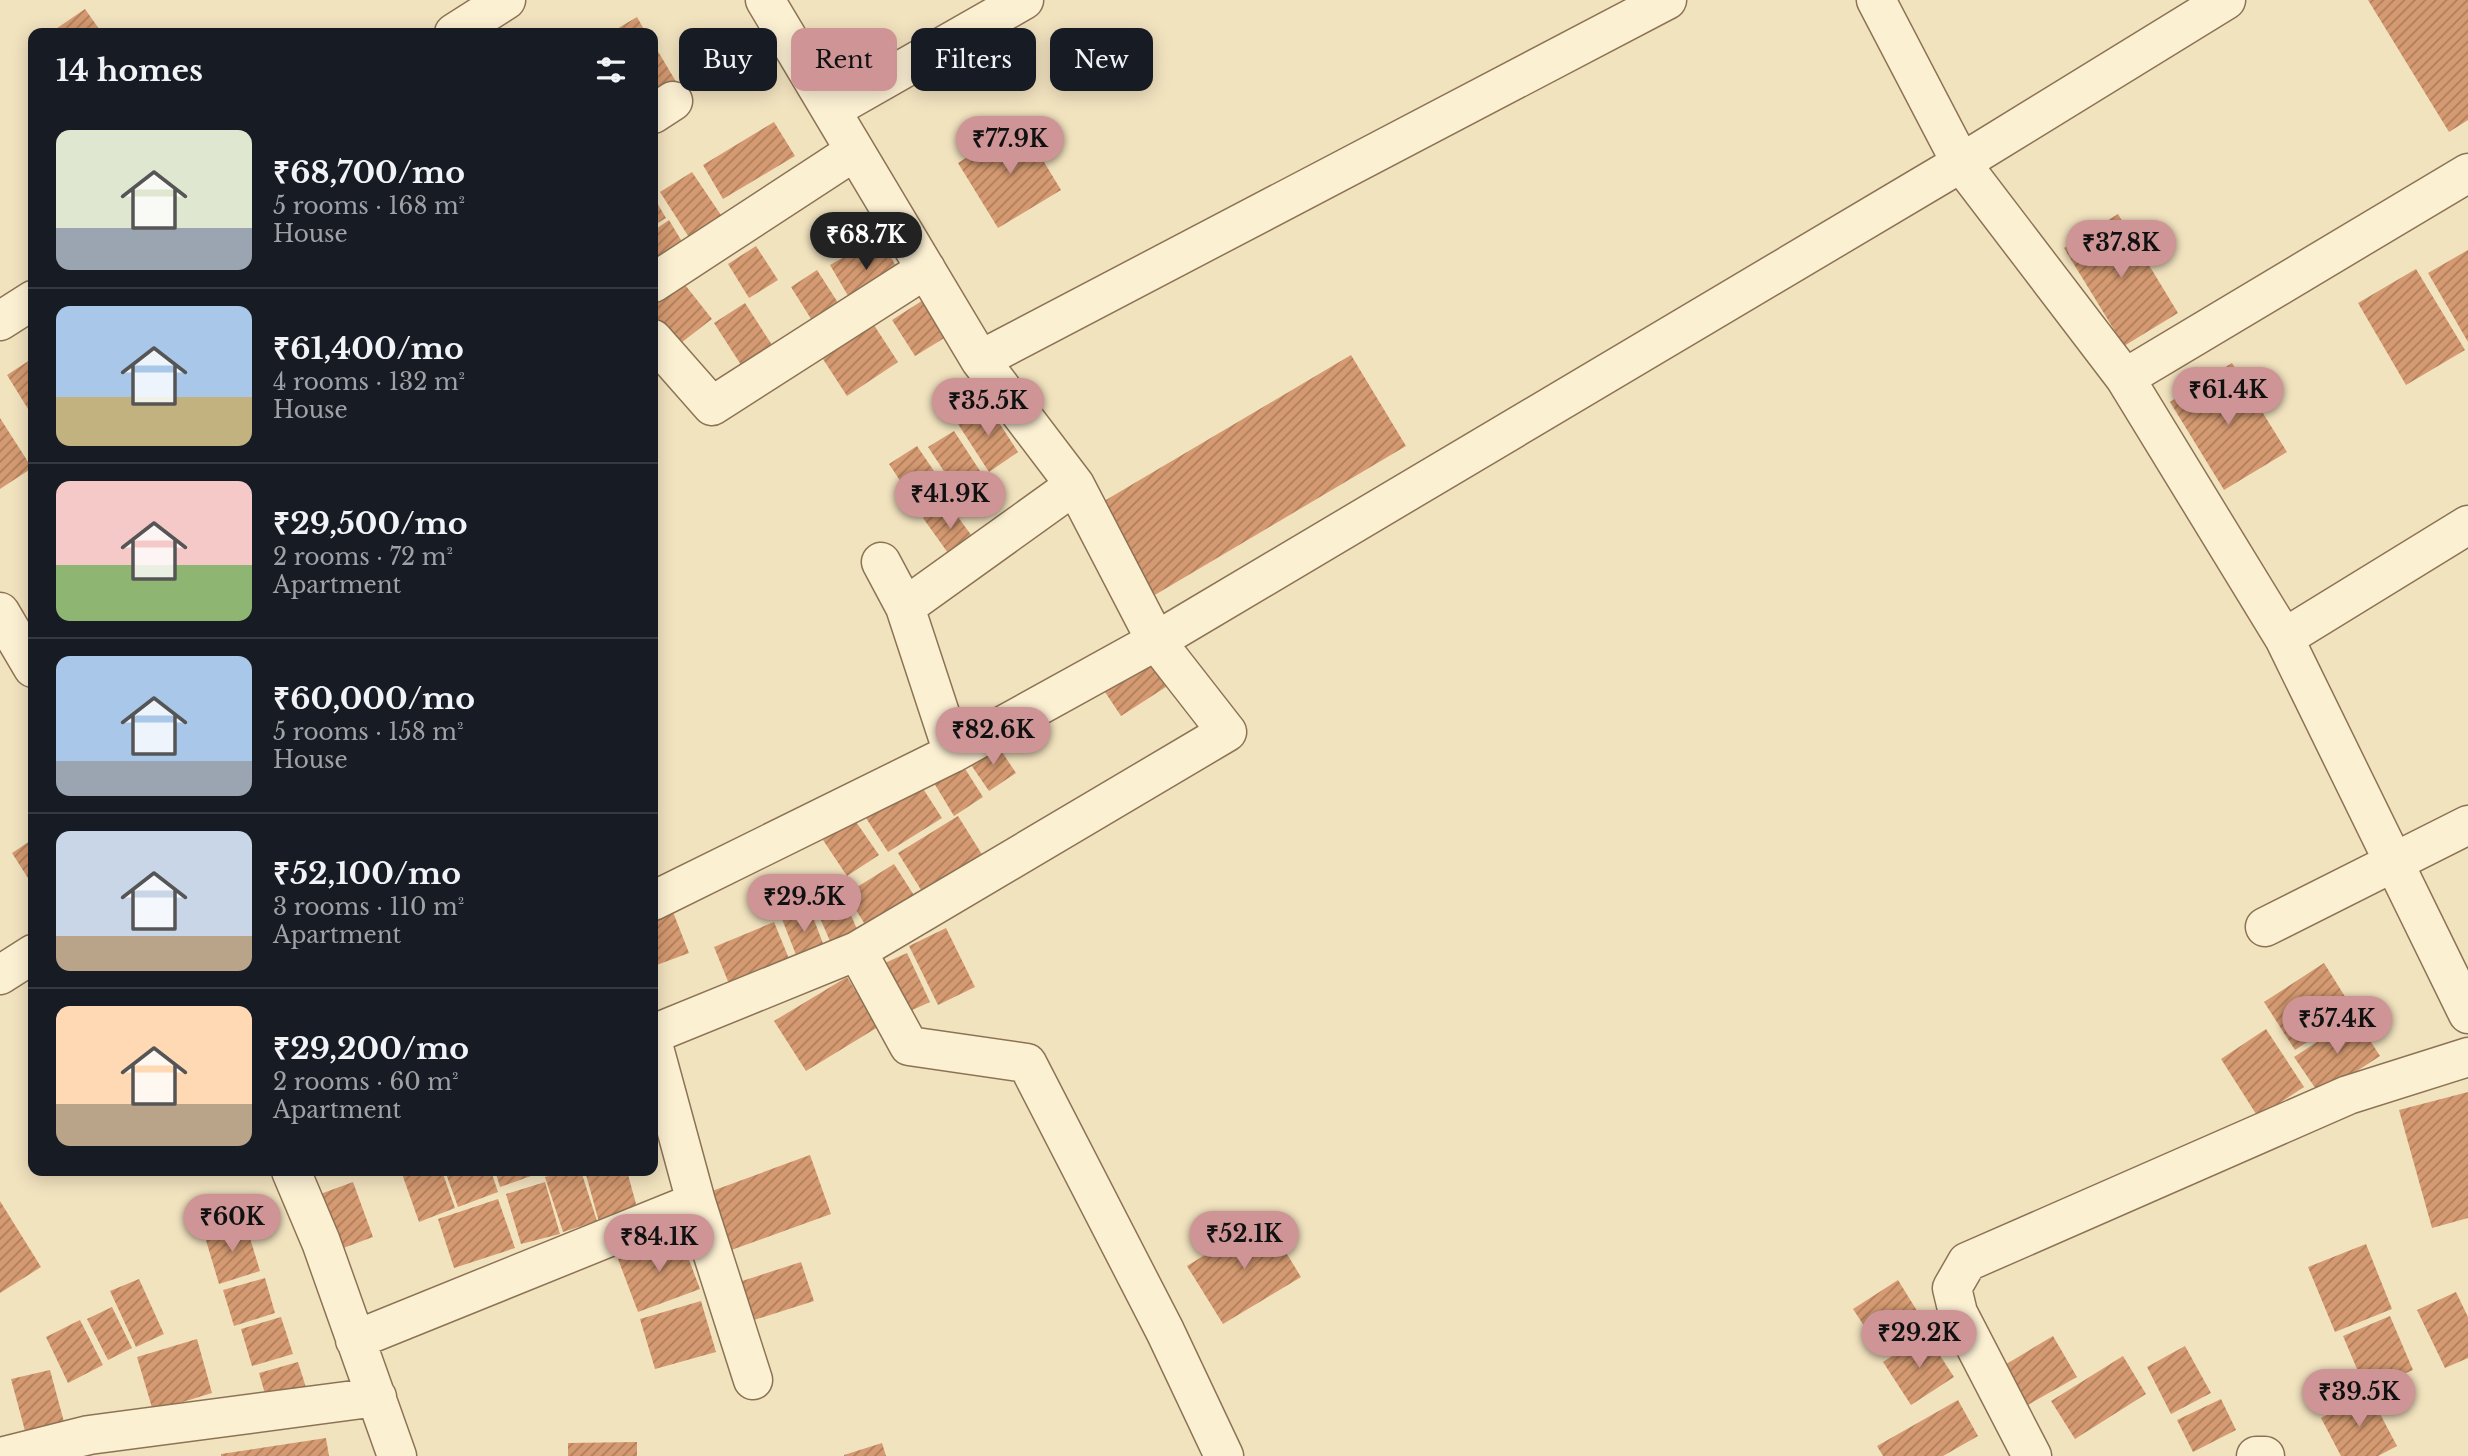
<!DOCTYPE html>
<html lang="en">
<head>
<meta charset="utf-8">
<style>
  body { margin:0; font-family:"Libre Baskerville",serif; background:#20242c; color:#f1f3f6; height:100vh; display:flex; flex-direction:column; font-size:26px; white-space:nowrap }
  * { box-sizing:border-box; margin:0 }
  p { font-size:23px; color:#9ea1a6 }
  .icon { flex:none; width:38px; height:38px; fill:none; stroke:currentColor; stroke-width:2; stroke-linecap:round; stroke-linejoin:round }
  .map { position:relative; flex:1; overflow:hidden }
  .panel { position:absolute; left:28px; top:28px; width:630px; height:1148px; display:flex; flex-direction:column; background:#171b24; border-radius:14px; box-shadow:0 4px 18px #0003 }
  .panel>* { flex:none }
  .banner { position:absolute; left:679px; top:28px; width:665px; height:63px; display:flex; gap:14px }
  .price { position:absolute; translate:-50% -60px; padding:0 16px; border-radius:24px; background:#ce9496; color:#111; font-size:23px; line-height:46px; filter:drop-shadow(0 2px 4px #0008) }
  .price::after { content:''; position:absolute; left:50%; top:42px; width:21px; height:16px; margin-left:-10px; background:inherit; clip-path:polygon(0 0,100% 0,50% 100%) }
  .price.current { background:#222; color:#fff }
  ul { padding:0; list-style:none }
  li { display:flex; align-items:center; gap:21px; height:175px; padding:0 28px }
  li+li { border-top:2px solid #363941 }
  li span { display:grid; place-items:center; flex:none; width:196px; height:140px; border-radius:14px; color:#555 }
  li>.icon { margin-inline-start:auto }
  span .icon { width:84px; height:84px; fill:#fffc; stroke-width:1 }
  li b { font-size:30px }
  h2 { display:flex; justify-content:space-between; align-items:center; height:84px; padding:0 28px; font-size:30px }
  .tag { padding:0 24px; border-radius:14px; background:#171b24; box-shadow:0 4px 18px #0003; font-size:24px; line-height:63px }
  .tag.current { background:#ce9496; color:#111 }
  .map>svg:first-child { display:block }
</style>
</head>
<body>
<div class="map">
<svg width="2468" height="1456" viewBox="0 0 2468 1456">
  <defs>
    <pattern id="building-hatch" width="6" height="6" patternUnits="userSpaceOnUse" patternTransform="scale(1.75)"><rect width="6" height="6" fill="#d59a71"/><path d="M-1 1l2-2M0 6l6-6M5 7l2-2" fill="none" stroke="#ae7e5c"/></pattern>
  </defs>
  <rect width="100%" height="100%" fill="#f2e3bf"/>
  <path fill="url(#building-hatch)" d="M2368,0H2468V120L2449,132Z
    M85,9L102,33H50Z
    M637,17L646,33H610Z
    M653,43L681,90L653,107Z
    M774,122L795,156L723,199L703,165Z
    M1021,124L1061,190L998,228L958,163Z
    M692,172L725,221L692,242L660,192Z
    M653,196L666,218L653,226Z
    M2118,214L2178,313L2124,346L2064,248Z
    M669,220L687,250L653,271V231Z
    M879,237L903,278L854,306L830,265Z
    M756,246L778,280L749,298L728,264Z
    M2468,250V342L2428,273Z
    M2416,269L2465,350L2406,385L2358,303Z
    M817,270L844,312L818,330L791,287Z
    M682,281L712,319L677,346L653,315V304Z
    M931,295L954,332L915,356L892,320Z
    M745,303L774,348L743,368L714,323Z
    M872,322L898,362L847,396L821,356Z
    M1351,355L1406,446L1148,599L1094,507Z
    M33,358V417L7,375Z
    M2232,363L2287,452L2224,490L2170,402Z
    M987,404L1018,452L989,472L958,424Z
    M0,418L32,468L0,489Z
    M954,431L982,474L957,491L928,447Z
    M917,446L949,493L921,512L889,464Z
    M947,502L977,543L953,560L923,518Z
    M1147,651L1169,685L1121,716L1099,683Z
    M996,743L1016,773L989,791L969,762Z
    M962,764L983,797L954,816L934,783Z
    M920,784L942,818L888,852L866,818Z
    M958,816L988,864L928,901L898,853Z
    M854,819L879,855L847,876L823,840Z
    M33,839V886L12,853Z
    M894,864L919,903L871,934L846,894Z
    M840,890L860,936L833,948L813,902Z
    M808,904L827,954L800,965L780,914Z
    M673,912L689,953L654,966L653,920Z
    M774,922L794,971L734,996L714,947Z
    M946,928L975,987L938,1005L909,946Z
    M907,953L930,1002L888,1021L865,972Z
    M2324,963L2354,1011L2295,1050L2264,1002Z
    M847,977L878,1027L806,1071L774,1021Z
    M2355,1017L2380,1056L2320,1095L2294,1057Z
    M2266,1029L2304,1087L2258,1117L2221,1059Z
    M2468,1092V1218L2432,1228L2399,1110Z
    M810,1155L831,1214L723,1253L701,1195Z
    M401,1171H442L455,1208L419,1222Z
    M445,1171H491L498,1192L458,1207Z
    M495,1171H545L500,1187Z
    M567,1171H581L597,1221L563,1232L545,1177Z
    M585,1171H627L638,1211L599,1222Z
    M353,1182L373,1237L335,1251L315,1196Z
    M545,1182L560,1234L521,1244L506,1194Z
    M498,1199L515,1248L454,1268L438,1219Z
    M0,1201L41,1267L0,1293Z
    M1265,1218L1301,1277L1223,1324L1187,1266Z
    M246,1225L260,1271L219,1284L205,1237Z
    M680,1236L700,1289L638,1312L618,1259Z
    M2366,1244L2392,1309L2335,1332L2308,1267Z
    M801,1262L814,1301L751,1321L739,1282Z
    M265,1278L275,1313L234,1326L223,1290Z
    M139,1279L164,1334L136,1347L110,1291Z
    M1898,1280L1927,1327L1883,1355L1853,1309Z
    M2456,1292L2468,1317V1358L2445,1368L2417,1310Z
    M701,1301L716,1352L655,1369L640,1319Z
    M112,1307L132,1348L108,1360L87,1319Z
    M2390,1316L2413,1370L2366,1390L2343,1336Z
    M281,1317L293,1354L252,1366L241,1329Z
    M80,1320L103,1365L68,1383L46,1337Z
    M1926,1334L1954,1377L1911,1405L1883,1362Z
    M2053,1336L2077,1377L2026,1406L2003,1366Z
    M197,1339L212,1393L153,1411L137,1357Z
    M2185,1346L2211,1393L2171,1414L2147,1367Z
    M2123,1356L2146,1394L2075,1439L2051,1401Z
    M298,1362L309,1397L269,1408L259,1373Z
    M50,1370L67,1433L28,1442L11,1379Z
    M2369,1393L2397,1446L2378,1456H2341L2321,1418Z
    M2221,1399L2236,1430L2193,1452L2177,1420Z
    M1958,1400L1978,1436L1943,1456H1883L1877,1446Z
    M326,1438L329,1456H221V1454Z
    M637,1442V1456H568V1443Z
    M882,1443L886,1456H844V1455Z"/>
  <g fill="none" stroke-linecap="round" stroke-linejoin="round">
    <g stroke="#8d7355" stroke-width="41">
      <path id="minor" d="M1876,0L1961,163L2125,378L2284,638L2468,1014
        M454,33L506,0
        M831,110L1024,0
        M653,114L673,101
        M653,283L855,151
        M0,321L33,300
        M653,339L712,406L926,269
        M980,360L1667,0
        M2125,378L2468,173
        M881,562L905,607L953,753
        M905,607L1075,485
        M0,612L33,668
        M2284,638L2468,525
        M653,901L953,753L1156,641L1961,163L2226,0
        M2265,927L2468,825
        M857,951L909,1046L1027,1063L1165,1331L1224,1456
        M0,975L33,954
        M653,1034L857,951L1227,732L1156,641L1075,485L980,360L765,0
        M653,1044L696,1202L753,1380
        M291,1171L321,1242L397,1456
        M355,1340L696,1202
        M5,1456L89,1435L377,1397
        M2032,1456L1958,1313L1952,1288L1967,1262L2348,1095L2468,1057
        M2256,1456H2265"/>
    </g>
    <use href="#minor" stroke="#fcf0d3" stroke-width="38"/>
  </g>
</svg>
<b class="price" style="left:1010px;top:176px">₹77.9K</b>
<b class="price current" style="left:866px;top:272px">₹68.7K</b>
<b class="price" style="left:2121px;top:280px">₹37.8K</b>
<b class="price" style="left:2228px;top:427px">₹61.4K</b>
<b class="price" style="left:988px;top:438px">₹35.5K</b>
<b class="price" style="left:950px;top:531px">₹41.9K</b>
<b class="price" style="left:993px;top:767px">₹82.6K</b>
<b class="price" style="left:804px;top:934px">₹29.5K</b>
<b class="price" style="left:2337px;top:1056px">₹57.4K</b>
<b class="price" style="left:232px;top:1254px">₹60K</b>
<b class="price" style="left:1244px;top:1271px">₹52.1K</b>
<b class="price" style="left:659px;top:1274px">₹84.1K</b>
<b class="price" style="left:1919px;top:1370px">₹29.2K</b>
<b class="price" style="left:2359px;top:1429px">₹39.5K</b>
<div class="banner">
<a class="tag">Buy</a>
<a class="tag current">Rent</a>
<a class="tag">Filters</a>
<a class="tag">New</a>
</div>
<section class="panel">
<h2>14 homes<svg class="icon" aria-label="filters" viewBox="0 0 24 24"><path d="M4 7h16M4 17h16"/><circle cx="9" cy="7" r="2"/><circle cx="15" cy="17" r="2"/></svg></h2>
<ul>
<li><span style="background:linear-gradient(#dfe7d0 70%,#9aa5b1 0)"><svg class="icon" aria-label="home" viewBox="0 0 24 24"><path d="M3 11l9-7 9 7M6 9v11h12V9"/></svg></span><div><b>₹68,700/mo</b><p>5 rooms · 168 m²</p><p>House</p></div></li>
<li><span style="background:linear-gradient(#a9c7e8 65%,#c2b280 0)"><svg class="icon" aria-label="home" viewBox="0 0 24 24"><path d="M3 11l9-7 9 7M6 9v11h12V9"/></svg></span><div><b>₹61,400/mo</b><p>4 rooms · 132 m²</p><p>House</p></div></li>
<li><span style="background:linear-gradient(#f6c9c9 60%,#8fb573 0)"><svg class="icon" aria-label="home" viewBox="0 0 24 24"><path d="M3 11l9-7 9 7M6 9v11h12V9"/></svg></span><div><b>₹29,500/mo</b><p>2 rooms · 72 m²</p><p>Apartment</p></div></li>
<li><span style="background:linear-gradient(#a9c7e8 75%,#9aa5b1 0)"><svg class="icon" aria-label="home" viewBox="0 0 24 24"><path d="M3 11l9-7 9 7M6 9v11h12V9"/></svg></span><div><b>₹60,000/mo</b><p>5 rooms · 158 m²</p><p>House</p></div></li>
<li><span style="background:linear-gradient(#c9d6e8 75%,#b9a48a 0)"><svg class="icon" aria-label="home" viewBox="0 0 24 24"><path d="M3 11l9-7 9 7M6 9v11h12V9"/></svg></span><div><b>₹52,100/mo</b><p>3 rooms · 110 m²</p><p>Apartment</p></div></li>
<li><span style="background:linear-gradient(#ffd9b3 70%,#b9a48a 0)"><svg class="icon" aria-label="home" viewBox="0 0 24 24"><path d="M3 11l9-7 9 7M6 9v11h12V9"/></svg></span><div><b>₹29,200/mo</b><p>2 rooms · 60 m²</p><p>Apartment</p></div></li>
</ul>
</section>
</div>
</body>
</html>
